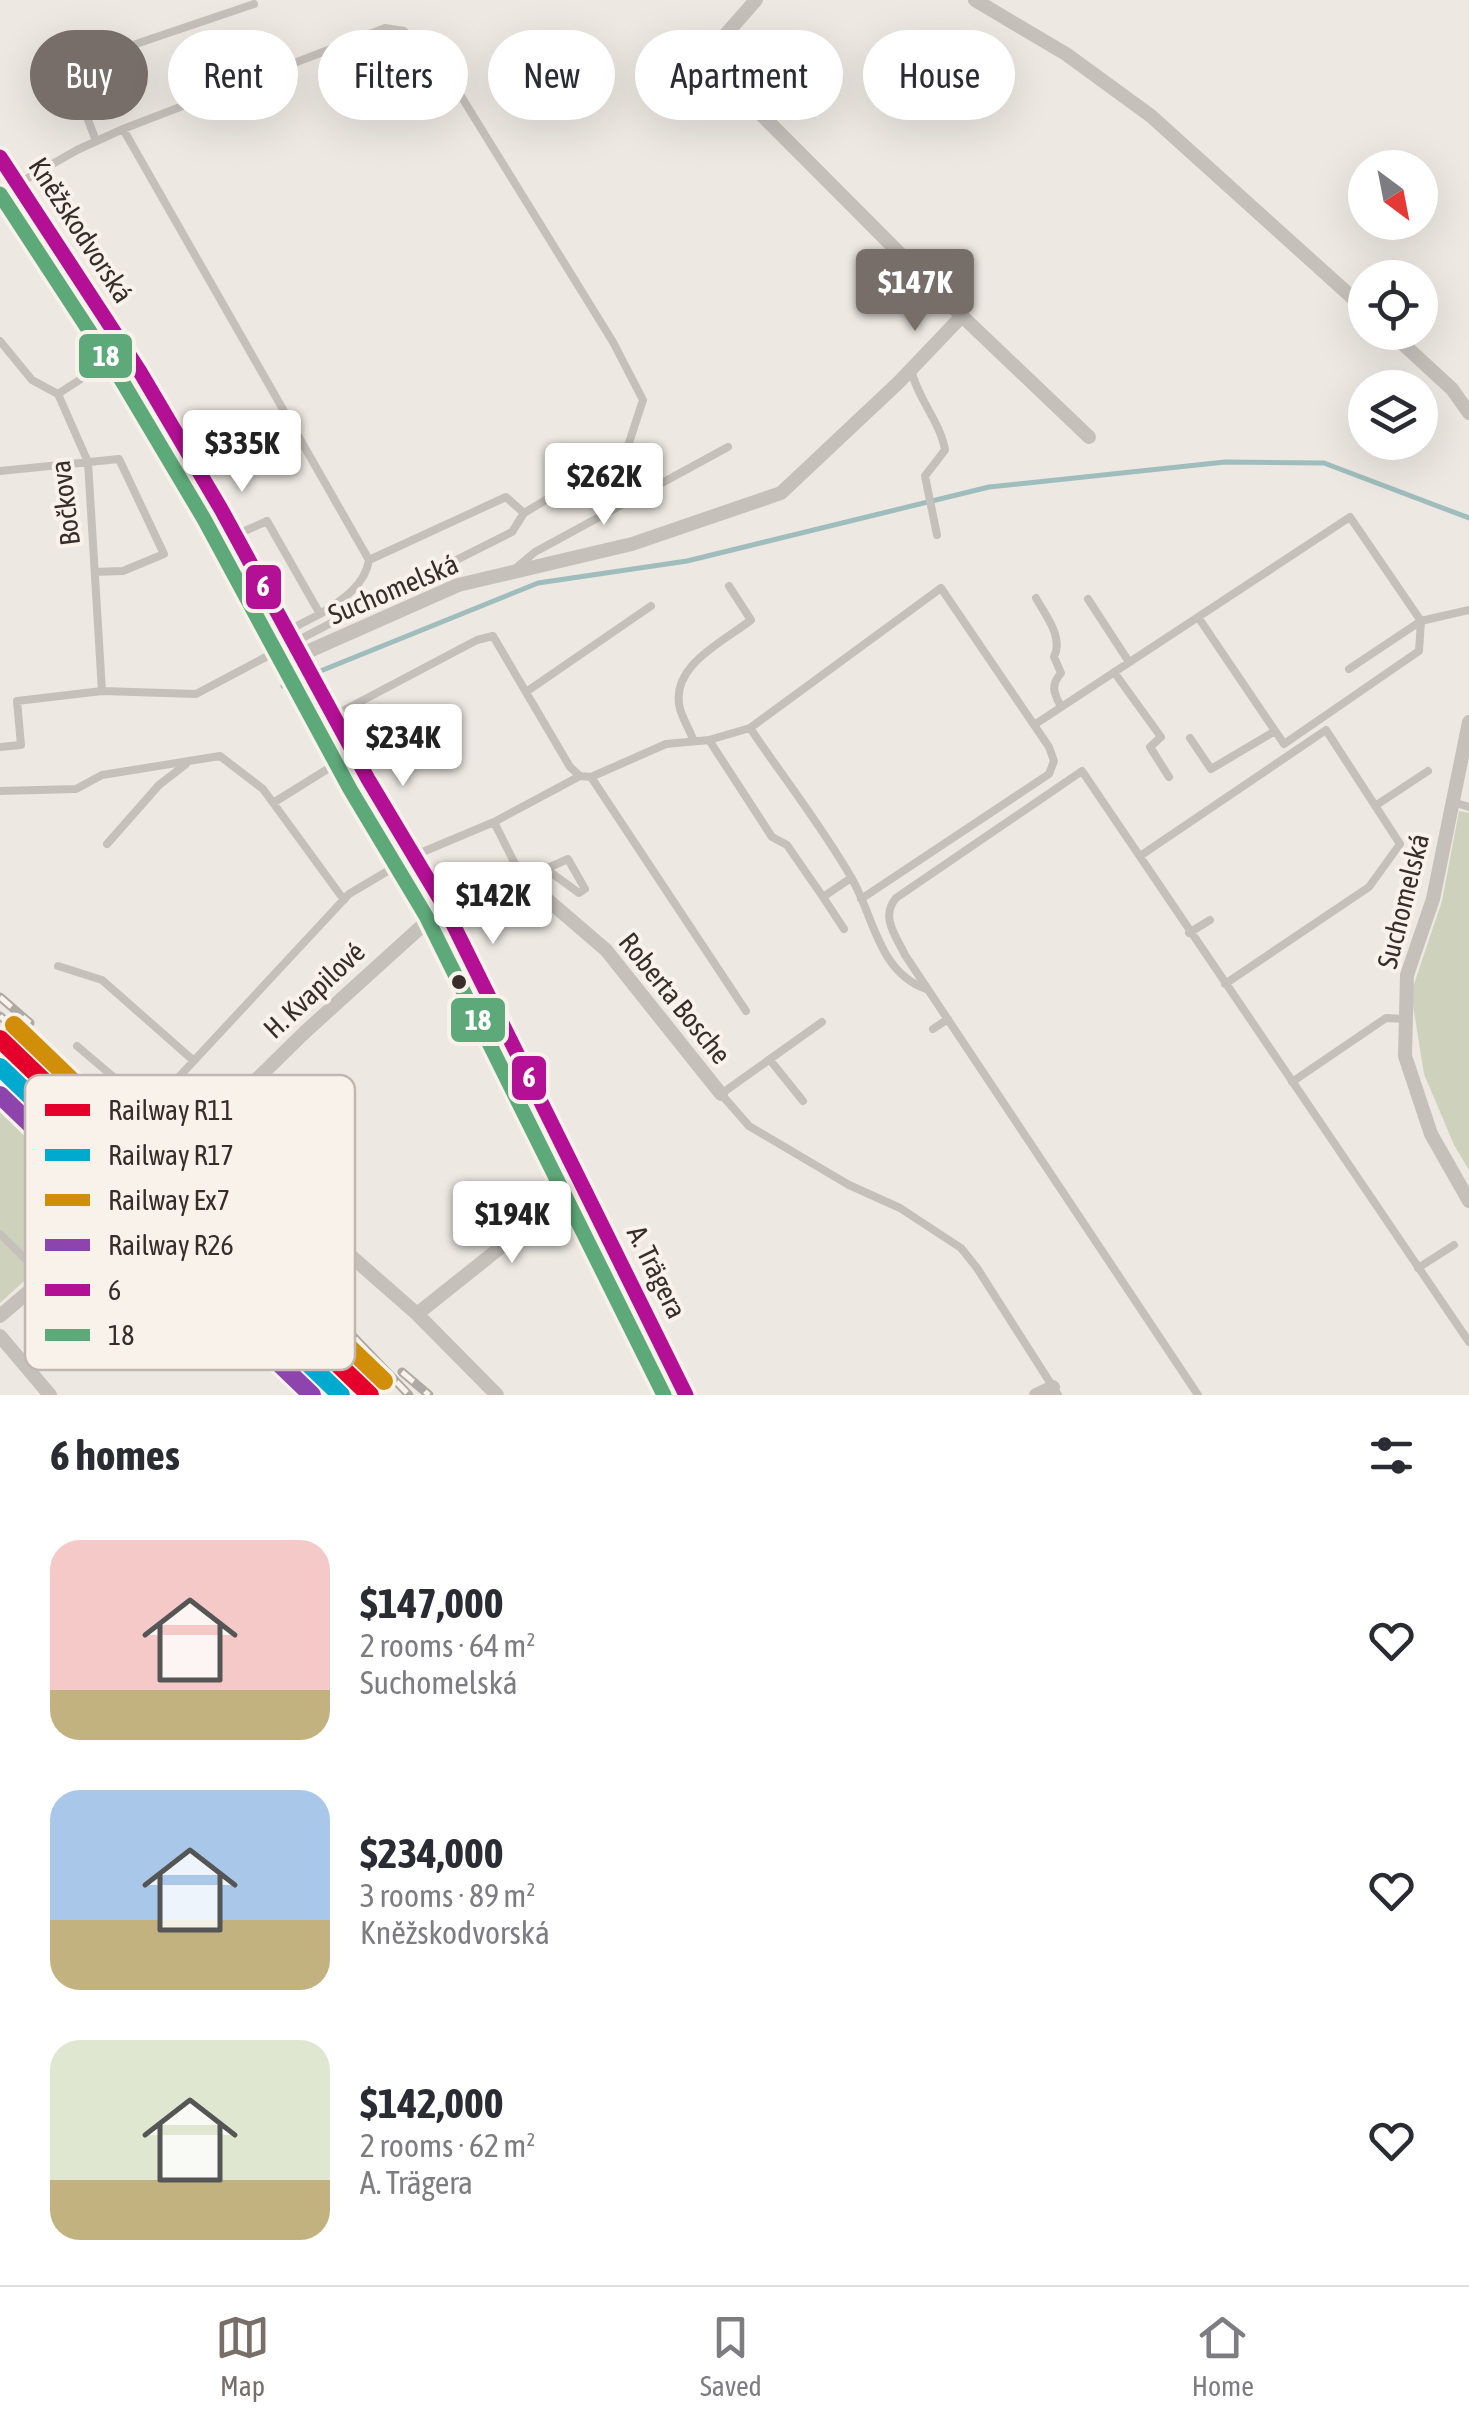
<!DOCTYPE html>
<html lang="en">
<head>
<meta charset="utf-8">
<style>
  body { margin:0; font-family:"Asap Condensed",sans-serif; background:#f2f2f3; color:#2b2b33; height:100vh; display:flex; flex-direction:column; font-size:38px; white-space:nowrap }
  * { box-sizing:border-box; margin:0 }
  p { font-size:32px; color:#7c7c81 }
  .icon { flex:none; width:55px; height:55px; fill:none; stroke:currentColor; stroke-width:2; stroke-linecap:round; stroke-linejoin:round }
  .map { position:relative; height:1395px; overflow:hidden }
  .drawer { display:flex; flex-direction:column; background:#fff; flex:1 }
  .drawer>* { flex:none }
  .hud { position:absolute; left:30px; top:30px; width:1410px; height:90px; display:flex; gap:20px }
  .needle { width:65px; rotate:148deg }
  .tools { position:absolute; left:1348px; top:150px; display:grid; gap:20px }
  .tools a { display:grid; place-items:center; width:90px; height:90px; border-radius:50%; background:#fff; box-shadow:0 10px 40px #0002; font-size:50px }
  .price { position:absolute; translate:-50% -85px; padding:0 22px; border-radius:10px; background:#fff; color:#222; font-size:32px; line-height:65px; filter:drop-shadow(0 2px 5px #0008) }
  .price::after { content:''; position:absolute; left:50%; top:60px; width:30px; height:22px; margin-left:-15px; background:inherit; clip-path:polygon(0 0,100% 0,50% 100%) }
  .price.on { background:#776e6a; color:#fff }
  ul { padding:0; list-style:none }
  li { display:flex; align-items:center; gap:30px; height:250px; padding:0 50px }
  li span { display:grid; place-items:center; flex:none; width:280px; height:200px; border-radius:30px; color:#555 }
  li>.icon { margin-inline-start:auto }
  span .icon { width:120px; height:120px; fill:#fffc; stroke-width:1 }
  li b { font-size:42px }
  h2 { display:flex; justify-content:space-between; align-items:center; height:120px; padding:0 50px; font-size:42px }
  .pill { padding:0 35px; border-radius:45px; background:#fff; box-shadow:0 10px 40px #0002; font-size:35px; line-height:90px }
  .pill.on { background:#776e6a; color:#fff }
  .dock { display:flex; justify-content:space-around; align-items:center; height:140px; border-top:2px solid #e1e1e2; background:#fff; font-size:28px; color:#7c7c81 }
  .dock a { display:grid; justify-items:center; gap:5px }
  .dock .on { color:#776e6a }
  .map>svg:first-child { display:block }
</style>
</head>
<body>
<div class="map">
<svg width="1469" height="1395" viewBox="0 0 1469 1395">
  <rect width="100%" height="100%" fill="#ede8e2"/>
  <path fill="#ced2bd" d="M1459,811L1469,813V1170L1454,1145L1424,1074L1411,993L1442,901Z
    M0,1085L43,1125L105,1207L0,1303Z"/>
  <g fill="none" stroke-linecap="round" stroke-linejoin="round">
    <path stroke="#9fbdbd" stroke-width="5" d="M318,672L538,583L687,561L989,487L1225,462L1324,463L1469,518
      M283,686L308,676"/>
    <path stroke="#c6c0bb" stroke-width="8" d="M123,129L369,560
      M96,141L68,67L254,4
      M21,182L77,150L123,129L385,28L404,31L448,75L613,342L643,400L626,452L524,513L512,532L335,621
      M0,341L32,380L58,394L88,462L102,691
      M911,369C917,398 940,421 945,450L925,476L937,535
      M58,394L122,352
      M0,471L119,459L164,554L123,571L95,572
      M238,534L267,521L320,614L291,629
      M517,567L535,552L728,447
      M1036,598C1045,615 1064,637 1054,657L1061,673C1050,686 1054,693 1061,707
      M1088,599L1129,662
      M320,614C341,601 365,586 369,560L506,497L524,513
      M1198,617L1284,744L1419,651L1421,621L1469,610
      M1114,672L1161,737L1150,747L1169,777
      M526,692L651,606
      M335,715L477,640L493,636L570,767L580,776L591,777L666,744L709,740L772,837L787,845L823,897L851,878
      M1034,725L1350,517L1421,621L1349,669
      M750,728C783,777 821,825 851,877C874,916 878,972 926,989
      M1190,738L1211,769L1275,731
      M693,739C689,729 683,719 680,709C669,666 723,642 751,620L729,586
      M709,740L750,728L941,588L1049,747L1054,761L1049,774L861,899
      M0,747L21,745L17,701L102,691L196,694L264,658
      M591,777L746,1011
      M0,791L76,789L102,775L220,756L263,789L344,900
      M1453,802L1469,807
      M273,803L350,755
      M1375,806L1428,771
      M494,822L580,776
      M107,844L159,785L186,764
      M1140,856L1326,730L1400,844L1369,887L1225,984
      M525,878L568,859L585,889L579,893L546,869
      M823,897L844,929
      M1189,933L1210,920
      M58,966L102,980L194,1061
      M822,1022L721,1094L749,1126L849,1185L900,1208L961,1248L977,1268L1058,1395
      M933,1029L948,1019
      M77,1046L150,1108L188,1147
      M770,1060L803,1101
      M0,1079L91,1182L113,1220
      M1292,1082L1386,1018L1406,1019
      M150,1108L349,894L413,856L494,822L518,870
      M0,1234L45,1278
      M1418,1268L1454,1245
      M1198,1395L905,955C896,936 880,917 896,898L1082,771L1469,1342"/>
    <path stroke="#c6c0bb" stroke-width="14" d="M756,0L705,58L962,316L1089,437
      M975,0L1066,54L1151,116L1365,309
      M1390,332L1452,389L1469,413
      M300,655L458,585L632,544L781,493L899,382L962,316
      M1469,722L1433,899L1407,975L1405,1056L1431,1134L1469,1201
      M210,1123L303,1214L417,1314L497,1395
      M113,1220L159,1254L304,1395
      M417,1314L545,1212L584,1185
      M0,1316L113,1220L305,1032L444,906L518,870L535,889L606,950L721,1094
      M0,1336L50,1395
      M1036,1395L1053,1387"/>
    <path stroke="#b7b0ab" stroke-width="20" d="M0,157L139,370L221,509L368,779L444,906L686,1395"/>
    <g stroke="#aea9a5" stroke-width="9">
      <path id="rail" d="M0,997L30,1023
        M0,1016L312,1293L409,1395
        M402,1372L429,1395"/>
    </g>
    <use href="#rail" stroke="#f9f2ea" stroke-width="5" stroke-dasharray="15" stroke-linecap="butt"/>
    <path stroke="#c6c0bb" stroke-width="8" d="M264,658L335,621"/>
    <g stroke="#f9f2ea" stroke-width="22">
      <path id="bus-1" d="M0,157L139,370L221,509L368,779L444,906L686,1395"/>
    </g>
    <g stroke="#f9f2ea" stroke-width="22">
      <path id="bus-2" d="M0,194L122,381L204,519L350,789L426,916L664,1395"/>
    </g>
    <use href="#bus-1" stroke="#b41095" stroke-width="15"/>
    <use href="#bus-2" stroke="#5ea97a" stroke-width="15"/>
    <g stroke="#f9f2ea" stroke-width="25">
      <path id="rail-1" d="M0,1039L370,1395"/>
    </g>
    <g stroke="#f9f2ea" stroke-width="25">
      <path id="rail-2" d="M0,1067L341,1395"/>
    </g>
    <g stroke="#f9f2ea" stroke-width="25">
      <path id="rail-3" d="M14,1025L384,1381"/>
    </g>
    <g stroke="#f9f2ea" stroke-width="25">
      <path id="rail-4" d="M0,1095L312,1395"/>
    </g>
    <use href="#rail-1" stroke="#e4002b" stroke-width="18"/>
    <use href="#rail-2" stroke="#00a9ce" stroke-width="18"/>
    <use href="#rail-3" stroke="#d18e08" stroke-width="18"/>
    <use href="#rail-4" stroke="#8e44ad" stroke-width="18"/>
  </g>
  <circle fill="#372d29" stroke="#f9f2ea" stroke-width="4" cx="459" cy="982" r="9"/>
  <g text-anchor="middle" dominant-baseline="central" stroke-width="8" stroke-linejoin="round" paint-order="stroke">
    <g font-size="28" fill="#372d29" stroke="#f9f2ea">
      <text transform="translate(81 230) rotate(57)">Kněžskodvorská</text>
      <text transform="translate(65 503) rotate(-97)">Bočkova</text>
      <text transform="translate(393 589) rotate(-23)">Suchomelská</text>
      <text transform="translate(1403 901) rotate(-76)">Suchomelská</text>
      <text transform="translate(314 990) rotate(-43)">H. Kvapilové</text>
      <text transform="translate(675 998) rotate(51)">Roberta Bosche</text>
      <text transform="translate(657 1272) rotate(64)">A. Trägera</text>
    </g>
  </g>
  <rect x="25" y="1075" width="330" height="295" rx="15" fill="#f9f2ea" stroke="#bfb7b0" stroke-width="2.5"/>
  <rect x="45" y="1104" width="45" height="12" fill="#e4002b"/>
  <rect x="45" y="1149" width="45" height="12" fill="#00a9ce"/>
  <rect x="45" y="1194" width="45" height="12" fill="#d18e08"/>
  <rect x="45" y="1239" width="45" height="12" fill="#8e44ad"/>
  <rect x="45" y="1284" width="45" height="12" fill="#b41095"/>
  <rect x="45" y="1329" width="45" height="12" fill="#5ea97a"/>
  <g font-size="28" fill="#372d29">
    <text x="108" y="1120">Railway R11</text>
    <text x="108" y="1165">Railway R17</text>
    <text x="108" y="1210">Railway Ex7</text>
    <text x="108" y="1255">Railway R26</text>
    <text x="108" y="1300">6</text>
    <text x="108" y="1345">18</text>
  </g>
  <g stroke="#f9f2ea" stroke-width="4">
    <rect x="77" y="332" width="57" height="48" rx="10" fill="#5ea97a"/>
    <rect x="244" y="563" width="39" height="48" rx="10" fill="#b41095"/>
    <rect x="449" y="996" width="58" height="48" rx="10" fill="#5ea97a"/>
    <rect x="510" y="1054" width="38" height="48" rx="10" fill="#b41095"/>
  </g>
  <g font-size="28" text-anchor="middle" font-weight="bold" fill="#fff">
    <text x="106" y="366">18</text>
    <text x="263" y="596">6</text>
    <text x="478" y="1030">18</text>
    <text x="529" y="1087">6</text>
  </g>
</svg>
<div class="tools">
<a><svg class="needle" viewBox="-14 -14 28 28"><path d="M0-13l5 13h-10z" fill="#e53935"/><path d="M0 13l5-13h-10z" fill="#7c7c81"/></svg></a>
<a><svg class="icon" aria-label="locate" viewBox="0 0 24 24"><circle cx="12" cy="12" r="6"/><path d="M12 2v4M12 18v4M2 12h4M18 12h4"/></svg></a>
<a><svg class="icon" aria-label="layers" viewBox="0 0 24 24"><path d="M12 4l9 5-9 5-9-5zM3 14l9 5 9-5"/></svg></a>
</div>
<b class="price on" style="left:915px;top:334px">$147K</b>
<b class="price" style="left:242px;top:495px">$335K</b>
<b class="price" style="left:604px;top:528px">$262K</b>
<b class="price" style="left:403px;top:789px">$234K</b>
<b class="price" style="left:493px;top:947px">$142K</b>
<b class="price" style="left:512px;top:1266px">$194K</b>
<div class="hud">
<a class="pill on">Buy</a>
<a class="pill">Rent</a>
<a class="pill">Filters</a>
<a class="pill">New</a>
<a class="pill">Apartment</a>
<a class="pill">House</a>
</div>
</div>
<section class="drawer">
<h2>6 homes<svg class="icon" aria-label="filters" viewBox="0 0 24 24"><path d="M4 7h16M4 17h16"/><circle cx="9" cy="7" r="2"/><circle cx="15" cy="17" r="2"/></svg></h2>
<ul>
<li><span style="background:linear-gradient(#f6c9c9 75%,#c2b280 0)"><svg class="icon" aria-label="home" viewBox="0 0 24 24"><path d="M3 11l9-7 9 7M6 9v11h12V9"/></svg></span><div><b>$147,000</b><p>2 rooms · 64 m²</p><p>Suchomelská</p></div><svg class="icon" aria-label="heart" viewBox="0 0 24 24"><path d="M12 20l-8-8c-3-5 5-10 8-4 3-6 11-1 8 4z"/></svg></li>
<li><span style="background:linear-gradient(#a9c7e8 65%,#c2b280 0)"><svg class="icon" aria-label="home" viewBox="0 0 24 24"><path d="M3 11l9-7 9 7M6 9v11h12V9"/></svg></span><div><b>$234,000</b><p>3 rooms · 89 m²</p><p>Kněžskodvorská</p></div><svg class="icon" aria-label="heart" viewBox="0 0 24 24"><path d="M12 20l-8-8c-3-5 5-10 8-4 3-6 11-1 8 4z"/></svg></li>
<li><span style="background:linear-gradient(#dfe7d0 70%,#c2b280 0)"><svg class="icon" aria-label="home" viewBox="0 0 24 24"><path d="M3 11l9-7 9 7M6 9v11h12V9"/></svg></span><div><b>$142,000</b><p>2 rooms · 62 m²</p><p>A. Trägera</p></div><svg class="icon" aria-label="heart" viewBox="0 0 24 24"><path d="M12 20l-8-8c-3-5 5-10 8-4 3-6 11-1 8 4z"/></svg></li>
</ul>
</section>
<nav class="dock">
<a class="on"><svg class="icon" aria-label="map" viewBox="0 0 24 24"><path d="M3 6l6-2 6 2 6-2v14l-6 2-6-2-6 2zM9 4v14M15 6v14"/></svg>Map</a>
<a><svg class="icon" aria-label="saved" viewBox="0 0 24 24"><path d="M7 4h10v16l-5-4-5 4z"/></svg>Saved</a>
<a><svg class="icon" aria-label="home" viewBox="0 0 24 24"><path d="M3 11l9-7 9 7M6 9v11h12V9"/></svg>Home</a>
</nav>
</body>
</html>
